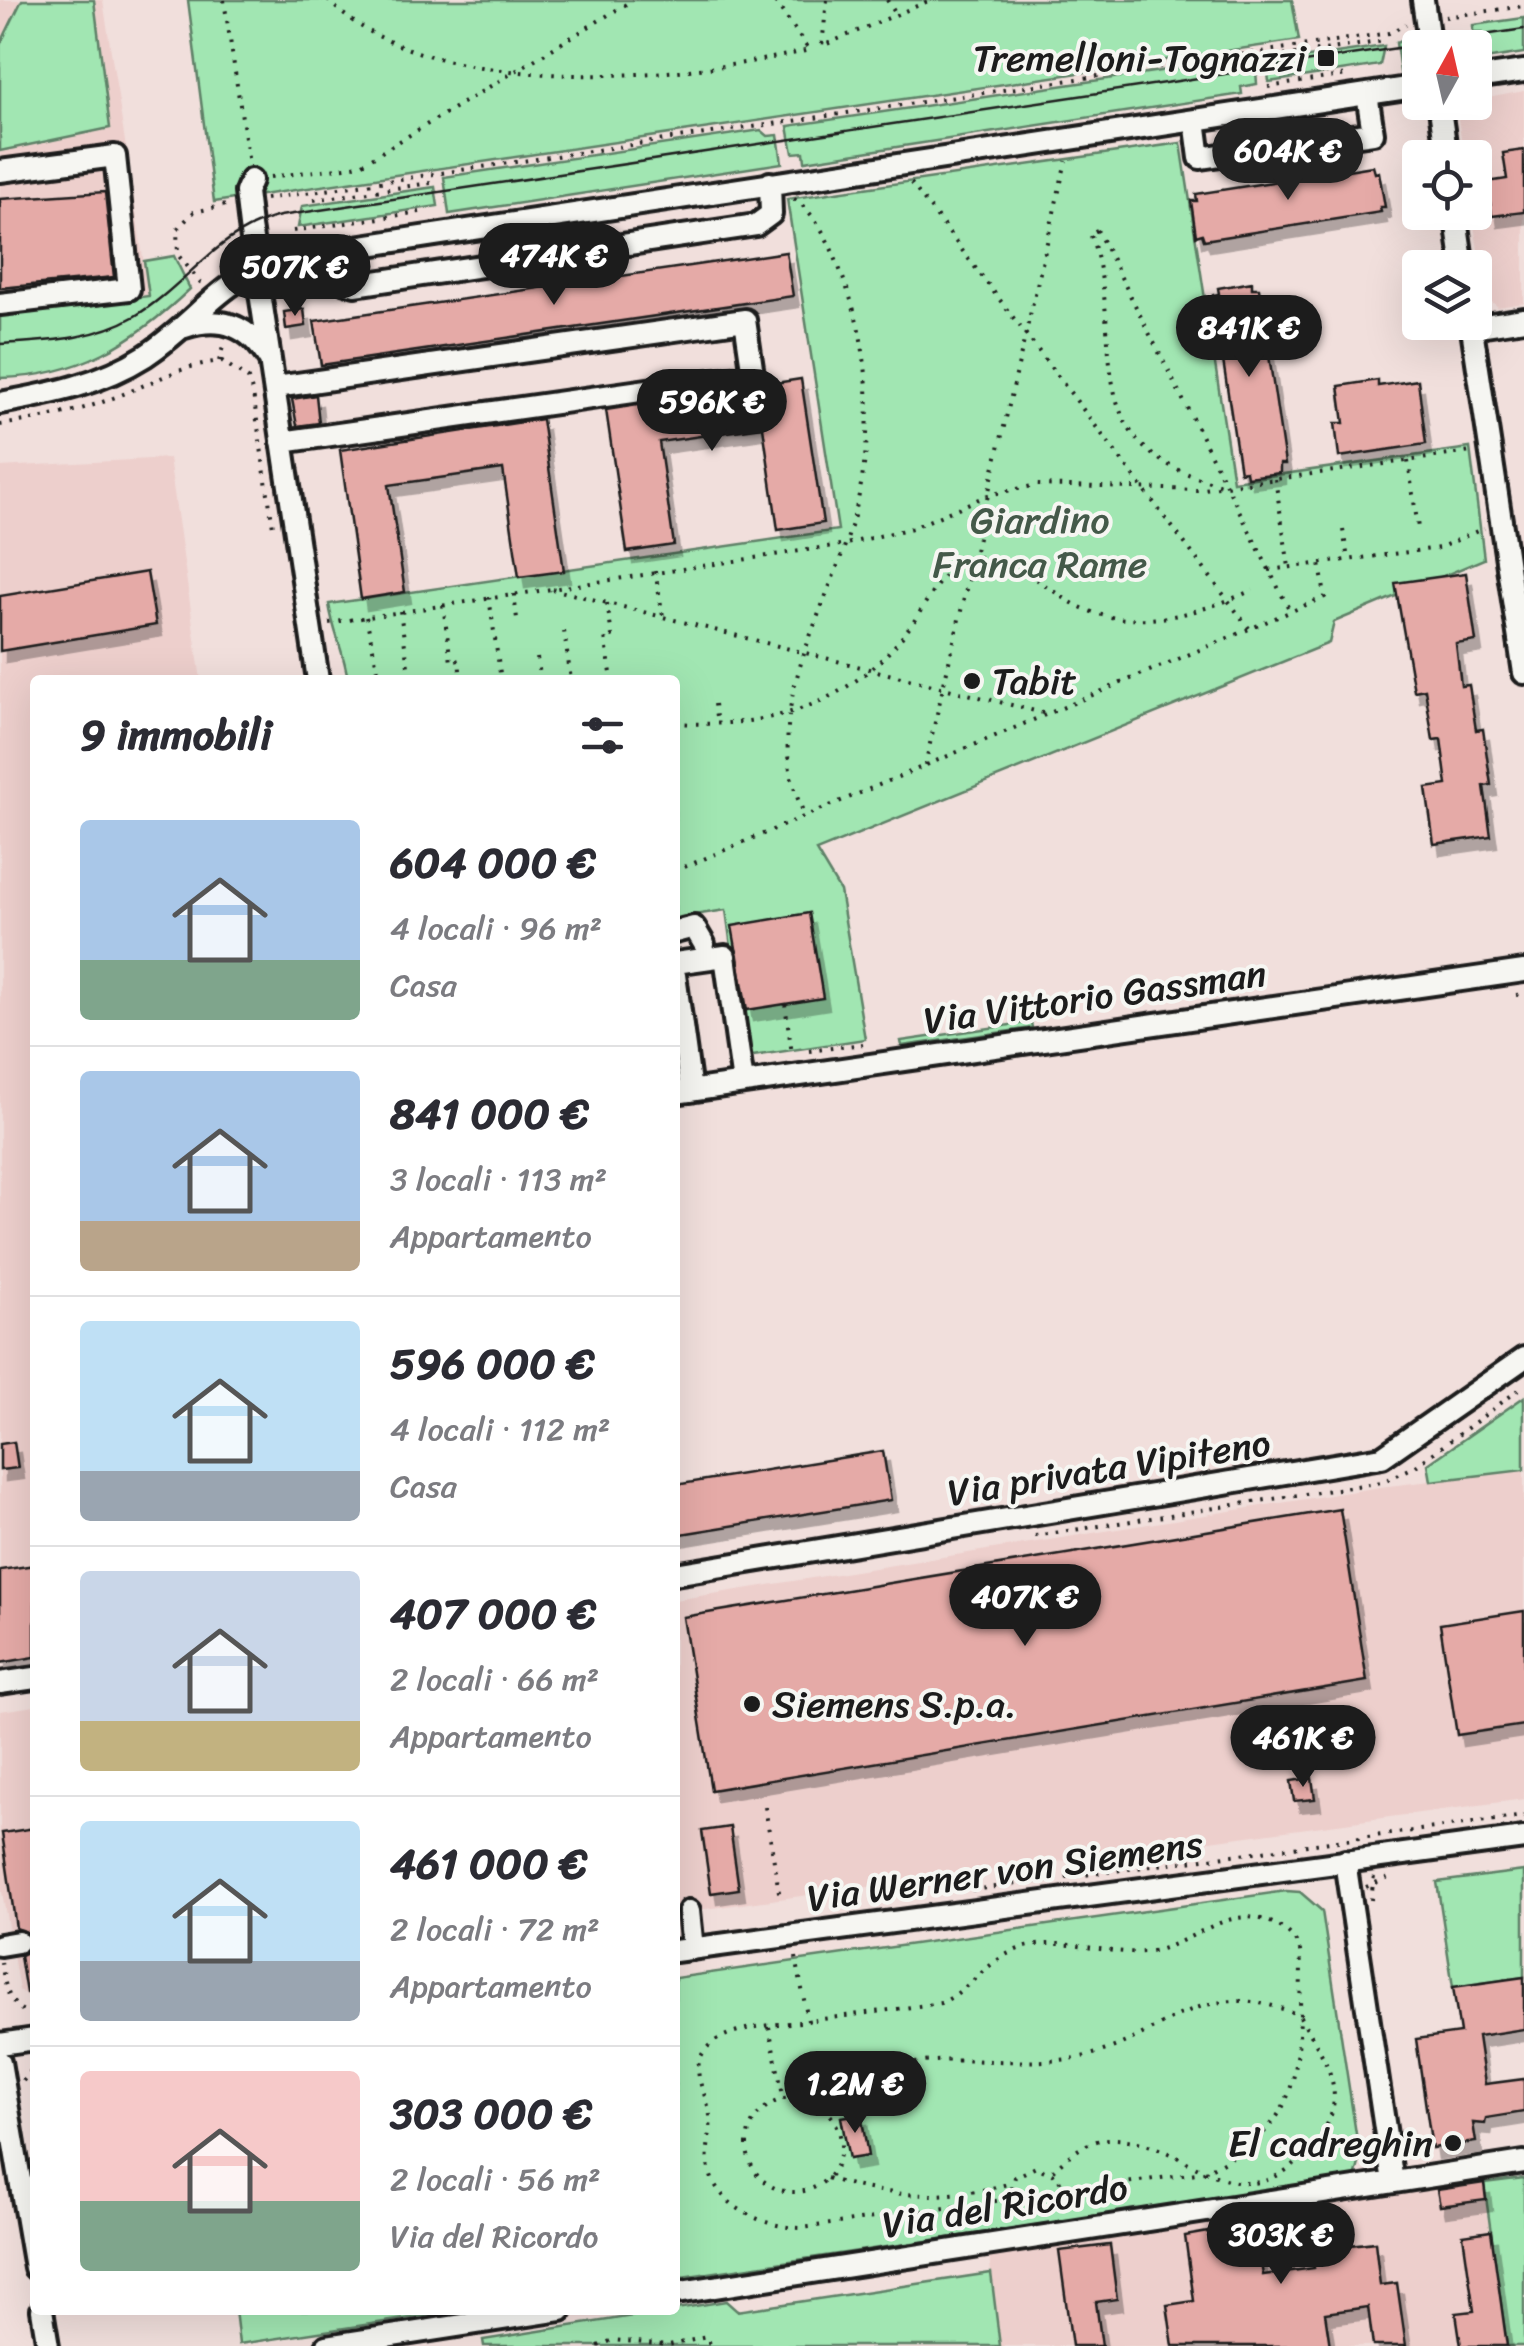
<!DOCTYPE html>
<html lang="it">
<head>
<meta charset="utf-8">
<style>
  body { margin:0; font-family:Sriracha,sans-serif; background:#f2f2f3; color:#2b2b33; height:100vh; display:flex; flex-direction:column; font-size:38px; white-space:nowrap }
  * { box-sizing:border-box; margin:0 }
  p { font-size:32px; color:#7c7c81 }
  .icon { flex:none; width:55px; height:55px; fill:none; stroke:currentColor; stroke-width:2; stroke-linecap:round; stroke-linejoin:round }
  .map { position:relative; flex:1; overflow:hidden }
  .side { position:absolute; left:30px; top:675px; width:650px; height:1640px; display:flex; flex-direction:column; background:#fff; border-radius:10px; box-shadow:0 10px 40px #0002 }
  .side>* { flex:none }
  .needle { width:65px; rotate:8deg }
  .buttons { position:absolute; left:1402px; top:30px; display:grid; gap:20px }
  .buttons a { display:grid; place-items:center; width:90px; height:90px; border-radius:10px; background:#fff; box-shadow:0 10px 40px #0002; font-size:50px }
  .price { position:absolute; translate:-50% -85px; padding:0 22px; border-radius:35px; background:#1c1c1c; color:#fff; font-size:32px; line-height:65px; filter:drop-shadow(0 2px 5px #0008) }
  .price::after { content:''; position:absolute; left:50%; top:60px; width:30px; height:22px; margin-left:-15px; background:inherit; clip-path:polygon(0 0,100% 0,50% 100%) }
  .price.selected { background:#222; color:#fff }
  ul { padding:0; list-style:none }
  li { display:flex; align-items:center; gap:30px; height:250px; padding:0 50px }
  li+li { border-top:2px solid #e1e1e2 }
  li span { display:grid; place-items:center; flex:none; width:280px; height:200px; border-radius:10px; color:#555 }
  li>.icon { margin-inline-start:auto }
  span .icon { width:120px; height:120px; fill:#fffc; stroke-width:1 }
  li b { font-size:42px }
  h2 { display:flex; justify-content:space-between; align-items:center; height:120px; padding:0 50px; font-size:42px }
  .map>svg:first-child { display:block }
</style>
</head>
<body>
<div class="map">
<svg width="1524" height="2346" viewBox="0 0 1524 2346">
  <defs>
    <filter id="shadow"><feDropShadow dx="6" dy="11" stdDeviation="0" flood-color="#0004"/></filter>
  </defs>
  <rect width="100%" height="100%" fill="#f1dfdc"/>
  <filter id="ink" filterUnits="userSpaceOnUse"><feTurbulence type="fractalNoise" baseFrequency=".01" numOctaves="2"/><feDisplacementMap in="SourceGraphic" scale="20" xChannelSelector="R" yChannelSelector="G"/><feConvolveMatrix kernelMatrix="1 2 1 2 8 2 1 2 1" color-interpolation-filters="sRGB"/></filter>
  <g filter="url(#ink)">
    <path fill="#edcfcc" d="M0,0H103L149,296L0,315Z
      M1524,91V303L1498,307L1486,297L1472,213L1475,158L1464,157L1457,112L1462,103Z
      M169,458L201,680H35V1657L0,1663V467Z
      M1524,1470V1799L675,1913V1600L1380,1487Z
      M35,1706V2001L19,1990L0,1880V1711Z
      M1482,2169L1507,2346H1000L988,2247Z"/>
    <path fill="#a1e6b2" stroke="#5e8167" stroke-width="2.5" d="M22,0H94L110,128L0,151V45Z
      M188,0H1292L1299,40L214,202Z
      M1524,18V53L1478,60L1482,32H1473V25Z
      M1417,33L1420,59L1410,76L1401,78L1396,43Z
      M1384,46L1380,65L1269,82L1267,63Z
      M1255,57L1257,84L1241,87L1242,94L805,161L804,152L793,153L788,126Z
      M761,130L768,136L778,135L782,163L449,214L444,177Z
      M1181,143L1233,481L1470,448L1484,559L1334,622L1329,643L816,851L840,891L865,1039L746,1057L726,910L675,918V680H348C344,651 333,632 329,604L838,530L787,199Z
      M435,187L438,206L298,227L302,206Z
      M174,256L190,289C134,342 79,377 0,378V315L149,296L144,261Z
      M1031,1022L1032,1028L902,1046L901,1041Z
      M1524,1397V1470L1431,1481L1428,1464Z
      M1524,1871V1977L1453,1987L1437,1882Z
      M1286,1891L1300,1892L1322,1911L1360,2160L1355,2178L675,2278V1978Z
      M1524,2178V2346H1507L1484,2183Z
      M991,2273L1000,2346H484L483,2340L726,2301L737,2311Z
      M235,2310H463L239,2344Z"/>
    <path fill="#e5aaa7" stroke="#1c1c1c" stroke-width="2.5" fill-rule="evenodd" filter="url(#shadow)" d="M1524,150V212L1492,216L1487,182L1507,179L1503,153Z
      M1373,166L1375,173L1379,172L1385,207H1380L1381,212L1204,240L1202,234L1196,236L1191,201H1197L1196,194Z
      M105,192L114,277L0,288V199Z
      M786,252L793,296L321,365L314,321Z
      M1252,282V288H1259L1285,464H1280V473L1247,477L1246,471L1240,472L1213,295L1219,294L1218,288Z
      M304,309L306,326L286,329L284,312Z
      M801,379L823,523L778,530L763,427L659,442L674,545L627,552L606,410Z
      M1378,380V386L1418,380L1426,444L1339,457L1335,423H1344L1339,386Z
      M316,395L319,423L297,426L292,399Z
      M542,419L564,571L519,577L503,469L389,485L405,592L361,599L340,450Z
      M147,572L156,625L0,651V596Z
      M1466,573L1476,641L1456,644L1461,686L1469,685L1476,730L1483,729L1491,785L1484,786L1491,836L1434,844L1426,788L1447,785L1441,739L1433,740L1425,689L1414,691L1395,583Z
      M809,913L823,998L747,1010L732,926Z
      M14,1442L18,1468L0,1470V1444Z
      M883,1451L891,1500L675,1535V1485Z
      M1340,1509L1367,1681L711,1790L683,1617Z
      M35,1565V1657L0,1663V1570Z
      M1524,1611V1725L1457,1735L1440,1624Z
      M1312,1778L1315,1799L1294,1801L1291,1781Z
      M730,1827L739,1889L711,1893L702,1831Z
      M35,1828V1992L26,1993L20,1956L32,1941L28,1933L16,1928L2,1833Z
      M1524,1977V2029L1478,2036L1485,2084L1524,2079V2112L1486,2118L1485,2124L1473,2123L1476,2142L1432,2148L1416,2039L1460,2033L1453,1987Z
      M861,2114L868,2156L849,2159L841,2117Z
      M1484,2183L1486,2200L1440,2206L1437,2190Z
      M1327,2211L1333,2247L1375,2242L1380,2285L1397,2283L1406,2346H1373L1368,2307L1325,2313L1330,2346H1173L1167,2305L1194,2301L1185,2236ZM1309,2230L1314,2268L1263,2275L1257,2238Z
      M1491,2231L1507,2346H1461L1456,2313L1474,2311L1463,2235Z
      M1110,2245L1117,2299L1096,2302L1102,2346H1072L1059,2251Z"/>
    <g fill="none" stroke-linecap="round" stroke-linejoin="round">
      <g stroke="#1c1c1c" stroke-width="28">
        <path id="minor" d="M1423,0L1430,48
          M1475,78L1524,71
          M1439,102L1447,158
          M1195,120L1200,158L1373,133L1367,94
          M0,171L115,156L129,289L0,304
          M251,180L246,192L250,226L318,680
          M1455,212L1463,268
          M332,251L337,279L355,285L756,225L771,214L770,183
          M1471,322L1524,673
          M185,327C222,315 249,326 269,359
          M1472,327L1524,319
          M276,387L745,320L753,375L282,442
          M0,403C51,394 101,384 145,356C208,314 215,278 296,256L1420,86
          M675,932L694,927L704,944
          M675,963L725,956L743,1083
          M675,975L691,1091
          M675,1093L1524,971
          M675,1574L1382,1457L1524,1358
          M0,1683L35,1678
          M1345,1861L1393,2182
          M689,1911L693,1949
          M0,1945L18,1942
          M675,1951L1524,1838
          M0,2044L35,2039
          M0,2062L35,2268
          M675,2293L1524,2162
          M42,2310L48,2346
          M327,2346L561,2310"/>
      </g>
      <path stroke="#1c1c1c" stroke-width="4" stroke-dasharray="2.5 8" stroke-linecap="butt" d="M224,0L249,164
        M328,0C425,101 684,81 809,50L774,0
        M827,0L822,46L931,0
        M887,0L897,16
        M1445,17L1524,6
        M1263,59L1385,41
        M1268,87L1347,75
        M270,177L360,165L633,0
        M911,183L1249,628
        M265,199L1389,33L1406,24
        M794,199C821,217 834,254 845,283C873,357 874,440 854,516C828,614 754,714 805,815
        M314,200L437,182
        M1097,230L1289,609
        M1097,230L1090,233C1130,344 1068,450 1225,485
        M293,231L420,212
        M201,283L178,255L177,229L194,212L231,204
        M280,295L320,288
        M219,361L224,343
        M0,425C39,419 76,413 113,398C151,384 180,365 222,361L248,379L253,394L273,527
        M1408,461L1418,528
        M1275,479L1289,567
        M1343,530L1348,559
        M1269,570L1439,548L1484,528
        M655,571L663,616
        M552,589L1047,714
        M514,594L517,619
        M489,597L501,680
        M607,603L612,636L605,637L611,673
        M443,605L451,662L459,660L461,680
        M400,611L410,680
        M366,617L380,680
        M329,623L846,544L912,528L988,495L1037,485L1197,490L1471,452
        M564,631L571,680
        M537,658L541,680
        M714,704L717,724
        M675,723C772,729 854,705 912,624C929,600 943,565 973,557C1016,556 1043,588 1078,606C1134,634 1200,613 1253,590
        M925,765L1066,161
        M675,871L1325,597L1320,563
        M1516,995L1524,994
        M785,1004L792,1054
        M809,1051L863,1044
        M1035,1536L1382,1482L1416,1466L1524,1386
        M765,1807L780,1898
        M1366,1887L1389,1877
        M972,1890L1524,1816
        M1371,1900L1374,1875
        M796,1957L808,2021C779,2025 725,2025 705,2050C688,2072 708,2094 710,2116C712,2132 706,2147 708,2163C712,2205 765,2228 802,2228L1204,2172C1283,2133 1298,2099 1300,2013C1300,1992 1302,1972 1300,1951C1296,1938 1287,1930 1275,1924C1225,1900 1192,1948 1145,1952C1100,1955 1060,1934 1016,1950C986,1962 969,1990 941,2003L808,2021
        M1,1962C6,1989 7,2007 35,2016
        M769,2027L784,2100
        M23,2081L35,2065
        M747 2145a47 47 0 1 1 94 0a47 47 0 1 1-94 0Z
        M824,2110C885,2036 986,2070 1069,2059C1161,2047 1191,1970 1299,2015C1324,2058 1353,2095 1317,2140C1239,2238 1194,2138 1111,2139C1087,2139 1068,2156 1052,2171
        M827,2178C887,2198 950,2201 1011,2183
        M1009,2199L1015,2177L1036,2167L1058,2177L1064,2191
        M598,2346L613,2340L669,2345L707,2337L711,2346"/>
      <use href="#minor" stroke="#f6f6f2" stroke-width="20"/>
      <path stroke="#1c1c1c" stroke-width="2.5" d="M0,344C46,341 94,340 135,316C187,285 217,231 280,216L1524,29"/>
    </g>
  </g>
  <g fill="#1c1c1c" stroke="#f6f6f2" stroke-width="4">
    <rect x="1316" y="48" width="20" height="20" rx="5"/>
    <circle cx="972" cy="681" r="10"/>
    <circle cx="752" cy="1704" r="10"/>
    <circle cx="1453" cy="2143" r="10"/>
  </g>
  <g text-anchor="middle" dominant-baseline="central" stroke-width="8" stroke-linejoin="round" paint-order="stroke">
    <g font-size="38" fill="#1c1c1c" stroke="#f6f6f2" text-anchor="end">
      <text x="1306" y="58">Tremelloni-Tognazzi</text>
      <text x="992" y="681" text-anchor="start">Tabit</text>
      <text x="772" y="1704" text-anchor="start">Siemens S.p.a.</text>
      <text x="1433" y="2143">El cadreghin</text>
    </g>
    <g font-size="38" fill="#445949" stroke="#f6f6f2">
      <text x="1040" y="520">Giardino<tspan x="1040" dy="44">Franca Rame</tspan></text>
    </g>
    <g font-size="38" fill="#1c1c1c" stroke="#f6f6f2">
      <text transform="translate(1095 997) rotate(-8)">Via Vittorio Gassman</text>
      <text transform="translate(1109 1468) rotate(-9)">Via privata Vipiteno</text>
      <text transform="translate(1005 1871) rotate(-8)">Via Werner von Siemens</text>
      <text transform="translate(1005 2206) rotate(-9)">Via del Ricordo</text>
    </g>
  </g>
</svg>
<div class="buttons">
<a><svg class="needle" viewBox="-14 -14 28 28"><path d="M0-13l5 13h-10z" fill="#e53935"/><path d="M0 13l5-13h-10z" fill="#7c7c81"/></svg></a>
<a><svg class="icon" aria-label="locate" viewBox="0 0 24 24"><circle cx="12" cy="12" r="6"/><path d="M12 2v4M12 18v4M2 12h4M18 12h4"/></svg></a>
<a><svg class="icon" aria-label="layers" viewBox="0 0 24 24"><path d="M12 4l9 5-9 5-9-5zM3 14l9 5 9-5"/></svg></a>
</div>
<b class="price selected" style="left:1288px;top:203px">604K €</b>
<b class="price" style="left:554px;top:308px">474K €</b>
<b class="price" style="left:295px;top:319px">507K €</b>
<b class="price" style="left:1249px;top:380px">841K €</b>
<b class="price" style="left:712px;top:454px">596K €</b>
<b class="price" style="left:1025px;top:1649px">407K €</b>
<b class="price" style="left:1303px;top:1790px">461K €</b>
<b class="price" style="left:855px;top:2136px">1.2M €</b>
<b class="price" style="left:1281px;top:2287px">303K €</b>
<section class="side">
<h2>9 immobili<svg class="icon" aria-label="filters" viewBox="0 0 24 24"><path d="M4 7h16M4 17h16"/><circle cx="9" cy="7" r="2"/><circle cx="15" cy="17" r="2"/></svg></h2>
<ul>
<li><span style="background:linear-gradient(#a9c7e8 70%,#7fa58c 0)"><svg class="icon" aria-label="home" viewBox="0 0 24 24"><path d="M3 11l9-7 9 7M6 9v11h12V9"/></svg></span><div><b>604 000 €</b><p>4 locali · 96 m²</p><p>Casa</p></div></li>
<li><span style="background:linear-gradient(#a9c7e8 75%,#b9a48a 0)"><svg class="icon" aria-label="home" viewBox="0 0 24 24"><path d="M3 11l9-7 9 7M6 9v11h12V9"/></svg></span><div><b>841 000 €</b><p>3 locali · 113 m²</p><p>Appartamento</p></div></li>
<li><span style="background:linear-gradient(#bfe0f5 75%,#9aa5b1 0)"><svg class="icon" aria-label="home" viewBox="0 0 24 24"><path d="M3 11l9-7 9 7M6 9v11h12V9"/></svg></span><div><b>596 000 €</b><p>4 locali · 112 m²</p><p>Casa</p></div></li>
<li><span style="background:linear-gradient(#c9d6e8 75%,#c2b280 0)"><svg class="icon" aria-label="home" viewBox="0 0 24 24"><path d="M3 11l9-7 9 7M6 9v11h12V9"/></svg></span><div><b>407 000 €</b><p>2 locali · 66 m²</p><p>Appartamento</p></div></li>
<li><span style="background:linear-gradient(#bfe0f5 70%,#9aa5b1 0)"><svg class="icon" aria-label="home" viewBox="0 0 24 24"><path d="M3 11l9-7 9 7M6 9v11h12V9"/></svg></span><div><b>461 000 €</b><p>2 locali · 72 m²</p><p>Appartamento</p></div></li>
<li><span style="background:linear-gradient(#f6c9c9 65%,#7fa58c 0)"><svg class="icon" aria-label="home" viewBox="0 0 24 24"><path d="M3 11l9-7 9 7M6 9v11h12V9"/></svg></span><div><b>303 000 €</b><p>2 locali · 56 m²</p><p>Via del Ricordo</p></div></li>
</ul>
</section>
</div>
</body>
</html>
